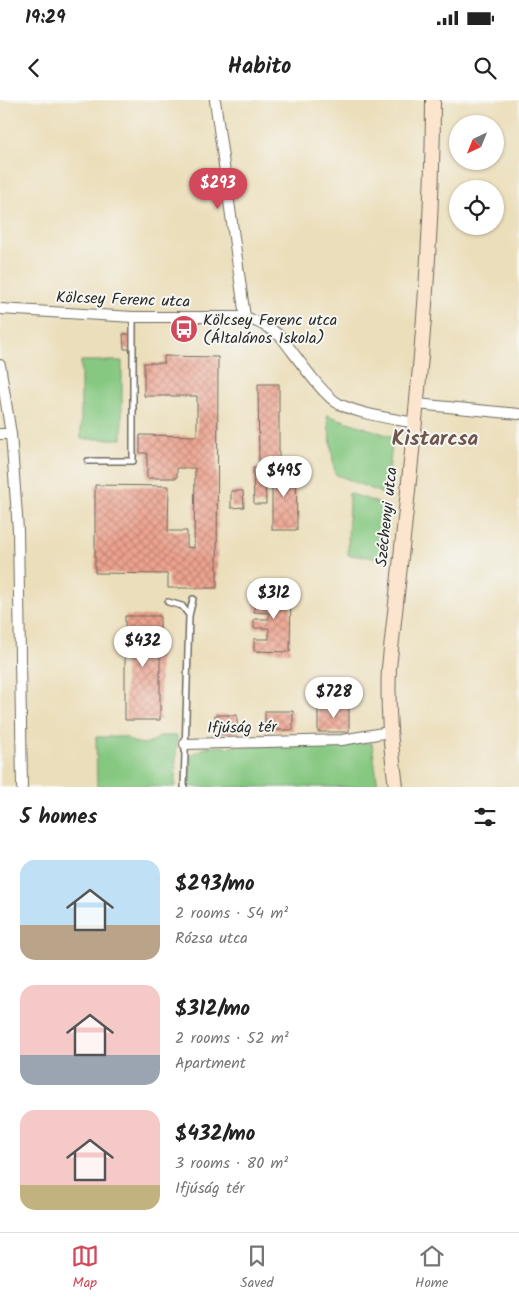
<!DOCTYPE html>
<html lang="en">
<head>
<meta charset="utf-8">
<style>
  body { margin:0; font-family:Kalam,sans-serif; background:#f6f6f6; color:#222; height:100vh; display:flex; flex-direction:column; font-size:19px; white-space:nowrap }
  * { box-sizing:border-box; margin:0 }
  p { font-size:16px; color:#767676 }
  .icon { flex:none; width:28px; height:28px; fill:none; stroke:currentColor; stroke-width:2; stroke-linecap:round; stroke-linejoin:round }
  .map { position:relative; height:687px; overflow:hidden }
  .sheet { display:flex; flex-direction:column; background:#fff; flex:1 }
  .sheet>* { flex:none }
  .needle { width:32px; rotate:223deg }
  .fabs { position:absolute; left:449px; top:15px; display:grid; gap:10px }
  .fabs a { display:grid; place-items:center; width:55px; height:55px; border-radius:50%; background:#fff; box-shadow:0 1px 4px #0004; font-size:25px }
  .price { position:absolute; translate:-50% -42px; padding:0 11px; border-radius:18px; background:#fff; color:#222; font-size:16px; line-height:32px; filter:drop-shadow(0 1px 2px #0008) }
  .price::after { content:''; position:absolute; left:50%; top:30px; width:15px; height:11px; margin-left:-8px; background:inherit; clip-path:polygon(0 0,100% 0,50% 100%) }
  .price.on { background:#d1495b; color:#fff }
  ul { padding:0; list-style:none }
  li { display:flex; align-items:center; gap:15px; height:125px; padding:0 20px }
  li span { display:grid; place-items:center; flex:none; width:140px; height:100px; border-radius:15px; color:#555 }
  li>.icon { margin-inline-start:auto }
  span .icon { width:60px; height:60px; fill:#fffc; stroke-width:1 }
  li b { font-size:21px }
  h2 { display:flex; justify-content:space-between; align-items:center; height:60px; padding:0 20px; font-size:21px }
  .status { display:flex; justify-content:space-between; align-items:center; height:35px; padding:0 25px; background:#fff; direction:ltr }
  .status svg { height:14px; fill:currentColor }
  header { display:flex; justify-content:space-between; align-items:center; height:65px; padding:0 20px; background:#fff; font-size:22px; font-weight:800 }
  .dock { display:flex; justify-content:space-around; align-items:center; height:70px; border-top:1px solid #e0e0e0; background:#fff; font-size:14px; color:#767676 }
  .dock a { display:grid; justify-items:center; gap:2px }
  .dock .on { color:#d1495b }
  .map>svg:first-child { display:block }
</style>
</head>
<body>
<div class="status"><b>19:29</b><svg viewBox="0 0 49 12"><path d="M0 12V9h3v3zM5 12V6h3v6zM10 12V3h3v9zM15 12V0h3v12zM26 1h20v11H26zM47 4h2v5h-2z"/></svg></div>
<header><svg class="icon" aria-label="back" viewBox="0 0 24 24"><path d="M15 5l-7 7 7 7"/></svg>Habito<svg class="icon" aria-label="search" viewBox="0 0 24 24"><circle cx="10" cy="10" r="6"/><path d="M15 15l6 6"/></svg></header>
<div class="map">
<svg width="519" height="687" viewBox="0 0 519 687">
  <defs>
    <pattern id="building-cross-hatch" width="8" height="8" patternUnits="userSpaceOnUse" patternTransform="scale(1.25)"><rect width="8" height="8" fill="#eda28e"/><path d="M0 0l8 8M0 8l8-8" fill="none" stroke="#c08474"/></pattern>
  </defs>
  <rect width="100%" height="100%" fill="#f6f6f2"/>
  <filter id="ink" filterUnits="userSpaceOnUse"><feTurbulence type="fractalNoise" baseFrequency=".02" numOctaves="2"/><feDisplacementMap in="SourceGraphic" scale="10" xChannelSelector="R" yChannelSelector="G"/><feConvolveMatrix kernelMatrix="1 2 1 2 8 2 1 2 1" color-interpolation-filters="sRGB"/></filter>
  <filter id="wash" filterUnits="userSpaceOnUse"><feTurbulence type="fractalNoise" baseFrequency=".0096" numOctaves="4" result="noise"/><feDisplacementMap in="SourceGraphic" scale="20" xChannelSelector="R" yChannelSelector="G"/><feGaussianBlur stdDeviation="1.12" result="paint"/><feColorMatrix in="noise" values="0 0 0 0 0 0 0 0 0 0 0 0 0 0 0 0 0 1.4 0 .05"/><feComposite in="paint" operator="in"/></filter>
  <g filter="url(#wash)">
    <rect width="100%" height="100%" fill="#ebdeba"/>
    <path fill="#86c881" stroke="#587a56" d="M81,261H122V339H81Z
      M327,315L393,337L386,395L335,374Z
      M349,393L384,405L380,458L348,455Z
      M160,636H177L175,687H97L96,637H125L133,642L143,644L152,642Z
      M372,643L378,687H190L191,655L207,647Z"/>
    <g id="blocks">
      <path fill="url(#building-cross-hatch)" d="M123,234H130V249H124Z
        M164,256L218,257L217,488H168V474L95,473V385L169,386L168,431H187V447L194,448L195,368H177V378H147V353H140V335L197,336V296H144V263H164Z
        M258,284H279V362L259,363Z
        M272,366H296L297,430H272Z
        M253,368H265L266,404H254Z
        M231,391H243L244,407L231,408Z
        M255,489L291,490L290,552L254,551V539H269V528H254V519H269V513L254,512Z
        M125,516H160V620H125Z
        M349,605V632H318V606Z
        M265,611H293V630H265Z
        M215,615H237V634H215Z"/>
    </g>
  </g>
  <g filter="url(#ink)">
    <use href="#blocks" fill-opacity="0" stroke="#6e6a5d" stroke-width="1"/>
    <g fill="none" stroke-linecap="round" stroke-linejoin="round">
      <g stroke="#6e6a5d" stroke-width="8">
        <path id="lane" d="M88,361H133V217
          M168,502L182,506L189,515
          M184,687L189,516L193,499"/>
      </g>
      <g stroke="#6e6a5d" stroke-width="12">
        <path id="street" d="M215,0L245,217
          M0,209L133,217H245C259,222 270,227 281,237C295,254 322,295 339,304C362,315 390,318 415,323
          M0,265L11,334L18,430L22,687
          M417,304L519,314
          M0,334H11
          M185,644L342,640L389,632"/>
      </g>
      <g stroke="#6e6a5d" stroke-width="16">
        <path id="secondary" d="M396,687C391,647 387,609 389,568C409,379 433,190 433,0"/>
      </g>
      <use href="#lane" stroke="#fff" stroke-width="5"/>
      <use href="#street" stroke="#fff" stroke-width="10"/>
      <use href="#secondary" stroke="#fce5cf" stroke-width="14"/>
    </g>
  </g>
  <defs>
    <g id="bus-disc" transform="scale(1.4375)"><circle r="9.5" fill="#d1495b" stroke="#f6f6f2"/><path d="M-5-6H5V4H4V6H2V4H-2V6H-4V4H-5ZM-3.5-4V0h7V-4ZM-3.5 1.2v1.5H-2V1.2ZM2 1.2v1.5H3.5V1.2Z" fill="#fff"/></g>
  </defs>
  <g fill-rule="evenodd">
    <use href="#bus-disc" x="184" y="229"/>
  </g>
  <g text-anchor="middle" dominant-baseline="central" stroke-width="4" stroke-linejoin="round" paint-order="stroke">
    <g font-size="16" fill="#2b2b2b" stroke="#f6f6f2">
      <text transform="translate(123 200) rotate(2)">Kölcsey Ferenc utca</text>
      <text transform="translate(387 417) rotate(-84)">Széchenyi utca</text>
      <text transform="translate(242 628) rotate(-1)">Ifjúság tér</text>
    </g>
    <g font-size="16" fill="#2b2b2b" stroke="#f6f6f2" text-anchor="start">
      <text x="203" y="220">Kölcsey Ferenc utca<tspan x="203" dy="18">(Általános Iskola)</tspan></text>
    </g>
    <g font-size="21" font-weight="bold" fill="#6f554e" stroke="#f6f6f2">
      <text x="435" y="339">Kistarcsa</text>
    </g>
  </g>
</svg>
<div class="fabs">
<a><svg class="needle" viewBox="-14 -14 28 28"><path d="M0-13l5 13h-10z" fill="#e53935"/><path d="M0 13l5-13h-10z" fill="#767676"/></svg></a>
<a><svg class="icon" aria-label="locate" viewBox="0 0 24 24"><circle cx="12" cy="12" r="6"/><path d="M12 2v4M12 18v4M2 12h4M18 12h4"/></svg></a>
</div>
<b class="price on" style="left:218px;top:110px">$293</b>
<b class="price" style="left:284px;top:398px">$495</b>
<b class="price" style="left:274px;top:520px">$312</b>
<b class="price" style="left:143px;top:568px">$432</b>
<b class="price" style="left:334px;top:619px">$728</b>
</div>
<section class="sheet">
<h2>5 homes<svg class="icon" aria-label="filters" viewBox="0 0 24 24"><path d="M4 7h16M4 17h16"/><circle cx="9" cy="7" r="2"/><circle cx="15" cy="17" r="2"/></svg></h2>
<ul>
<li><span style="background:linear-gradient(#bfe0f5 65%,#b9a48a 0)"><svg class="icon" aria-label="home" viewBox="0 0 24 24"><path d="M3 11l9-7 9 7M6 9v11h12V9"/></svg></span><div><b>$293/mo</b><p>2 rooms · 54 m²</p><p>Rózsa utca</p></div></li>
<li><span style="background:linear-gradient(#f6c9c9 70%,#9aa5b1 0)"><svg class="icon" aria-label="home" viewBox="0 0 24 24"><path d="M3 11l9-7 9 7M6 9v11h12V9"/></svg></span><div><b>$312/mo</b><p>2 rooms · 52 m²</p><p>Apartment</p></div></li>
<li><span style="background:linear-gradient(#f6c9c9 75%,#c2b280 0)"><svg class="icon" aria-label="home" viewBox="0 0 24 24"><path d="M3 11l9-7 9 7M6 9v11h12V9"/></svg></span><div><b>$432/mo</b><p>3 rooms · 80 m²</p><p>Ifjúság tér</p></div></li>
</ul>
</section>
<nav class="dock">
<a class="on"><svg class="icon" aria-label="map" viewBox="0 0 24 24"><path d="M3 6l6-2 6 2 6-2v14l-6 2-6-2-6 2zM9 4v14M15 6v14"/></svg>Map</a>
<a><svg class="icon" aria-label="saved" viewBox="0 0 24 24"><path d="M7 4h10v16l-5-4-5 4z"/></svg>Saved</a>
<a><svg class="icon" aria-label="home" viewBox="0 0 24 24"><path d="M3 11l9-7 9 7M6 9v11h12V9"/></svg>Home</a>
</nav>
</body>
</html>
